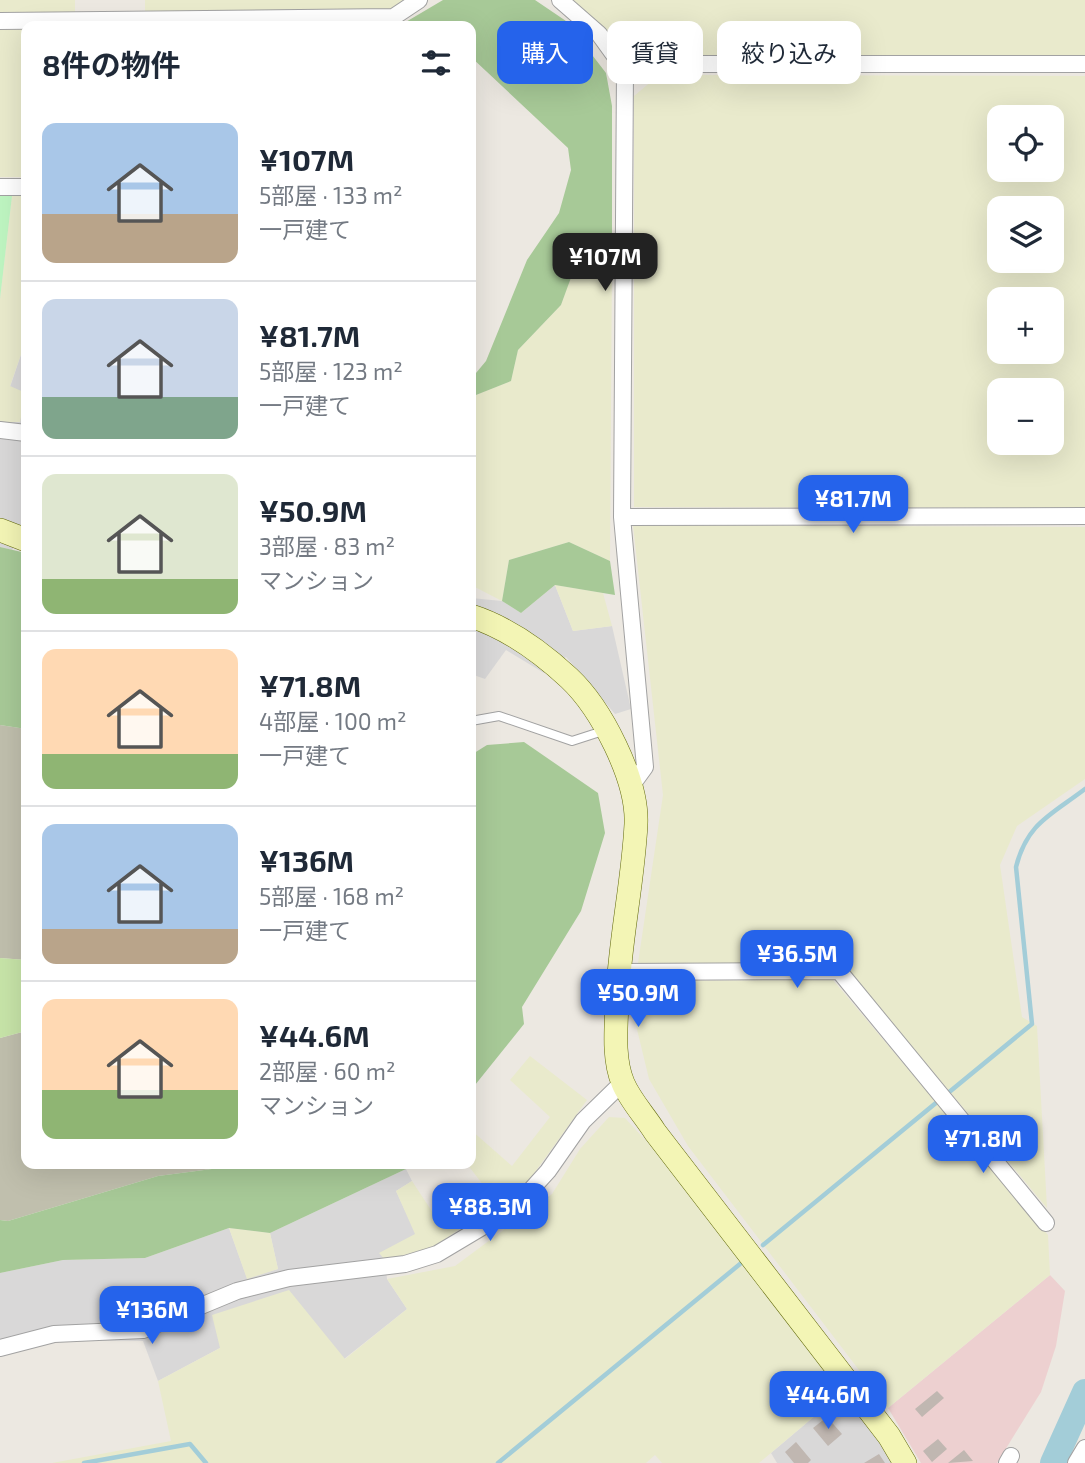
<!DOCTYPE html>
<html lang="ja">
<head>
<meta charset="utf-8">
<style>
  body { margin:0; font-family:"Exo 2","Noto Sans JP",sans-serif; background:#f6f6f7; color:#1f2937; height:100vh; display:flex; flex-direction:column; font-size:26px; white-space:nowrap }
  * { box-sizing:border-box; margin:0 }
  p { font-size:23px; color:#747a83 }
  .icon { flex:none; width:38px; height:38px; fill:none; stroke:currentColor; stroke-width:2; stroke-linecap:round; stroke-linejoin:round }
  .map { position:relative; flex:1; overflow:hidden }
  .panel { position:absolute; left:21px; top:21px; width:455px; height:1148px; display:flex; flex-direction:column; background:#fff; border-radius:14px; box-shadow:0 7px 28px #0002 }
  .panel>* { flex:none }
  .top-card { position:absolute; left:497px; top:21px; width:483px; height:63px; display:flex; gap:14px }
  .fabs { position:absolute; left:987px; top:105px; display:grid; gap:14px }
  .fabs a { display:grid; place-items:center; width:77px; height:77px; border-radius:14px; background:#fff; box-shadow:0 7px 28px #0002; font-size:35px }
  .price { position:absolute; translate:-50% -60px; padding:0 16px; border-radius:14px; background:#2563eb; color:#fff; font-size:23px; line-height:46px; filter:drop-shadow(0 2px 4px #0008) }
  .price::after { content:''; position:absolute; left:50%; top:42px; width:21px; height:16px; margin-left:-10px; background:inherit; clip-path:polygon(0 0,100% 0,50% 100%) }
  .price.on { background:#222; color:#fff }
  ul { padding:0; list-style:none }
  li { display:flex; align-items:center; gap:21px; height:175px; padding:0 21px }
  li+li { border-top:2px solid #e0e1e3 }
  li span { display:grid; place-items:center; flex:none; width:196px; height:140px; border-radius:14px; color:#555 }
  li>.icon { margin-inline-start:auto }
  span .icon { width:84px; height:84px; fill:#fffc; stroke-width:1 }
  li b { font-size:30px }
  h2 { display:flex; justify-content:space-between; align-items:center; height:84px; padding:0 21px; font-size:30px }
  .chip { padding:0 24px; border-radius:14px; background:#fff; box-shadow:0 7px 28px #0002; font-size:24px; line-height:63px }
  .chip.on { background:#2563eb; color:#fff }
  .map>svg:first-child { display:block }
</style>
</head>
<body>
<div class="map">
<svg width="1085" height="1463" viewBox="0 0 1085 1463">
  <rect width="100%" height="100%" fill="#ece8e1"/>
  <path fill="#d9d8d8" d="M26,340V528L12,550L0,547V422H20L10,387Z
    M555,585L573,631L612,626L631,709L615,714L566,657L544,673L506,650L485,679L471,674V598L502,601L521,613Z
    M406,1169L412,1181L396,1191L416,1234L385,1260L387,1279L407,1309L344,1359L220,1348L158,1381L143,1341L63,1340L0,1355V1273L63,1260L145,1258L229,1228L247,1278L278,1269L270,1233Z
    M842,1393L882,1442L894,1463H777L771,1453Z"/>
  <path fill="#edd0d0" d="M1050,1275L1065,1291L1056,1346L1041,1392L997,1463H921L888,1408Z"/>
  <path fill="#c0bfad" d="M0,725L26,729V960L0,958Z
    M26,1031V1164H250L158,1176L8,1221L0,1220V1038Z"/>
  <path fill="#e9eacc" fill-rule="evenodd" d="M0,0H75V13L0,14Z
    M145,0H404L390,9L145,13Z
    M572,0H1085V57L627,55Z
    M0,27H26V177H0Z
    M659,75L1085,76V508L634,507V96ZM999,117H1052V170H999ZM999,208H1052V261H999ZM999,299H1052V352H999ZM999,390H1052V443H999Z
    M12,196H26V340L10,386L26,393L20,422H0V299Z
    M580,252L612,255L610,561L569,542L509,560L502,601L471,585V405L476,395L511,381L518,350L561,305Z
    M633,525L1085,527V779L1017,826L1000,865L1022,1017L1037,1026L1047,1208L843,964L638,963L663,795Z
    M555,585L603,593L612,626L573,631Z
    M833,980L1048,1235L1050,1275L888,1408L688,1146L649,1079L635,1021L636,981Z
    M530,1056L587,1100L530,1179L434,1247L385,1260L379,1253L415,1234L396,1191L412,1181L435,1216L484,1186L467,1164H471V1130L512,1166L550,1117L510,1080Z
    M609,1117L625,1118L671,1168L842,1393L759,1463H662L655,1455L646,1463H52L171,1441L158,1381L220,1348L212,1315L289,1290L345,1359L407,1309L387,1279L455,1266L552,1194L580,1149Z
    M229,1228L270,1233L278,1269L247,1279Z"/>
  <path fill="#c7e4a8" d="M0,958L26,960V1031L0,1038Z"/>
  <path fill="#a7c997" d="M443,0H535L566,21L606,73L612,106V255L580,253L561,305L518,350L511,381L476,395L471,405V379L486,361L527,260L559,213L571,170L568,148L471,57V26H399Z
    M569,542L610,561L615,595L555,585L521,613L502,601L509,560Z
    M0,547L26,553V729L0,725Z
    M524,742L598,793L605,833L581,911L522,1007L524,1024L471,1090V755L487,745Z
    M250,1164H411L406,1169L270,1233L229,1228L145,1258L63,1260L0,1273V1220L8,1221L158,1176Z"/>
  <path fill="#bef5c1" d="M0,195L12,196L0,299Z"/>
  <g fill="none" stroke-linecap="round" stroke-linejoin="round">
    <path stroke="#a3cdd8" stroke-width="4.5" d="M763,1245L1032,1024L1016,867C1027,823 1051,815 1085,789
      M84,1463L190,1444L206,1463
      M498,1463L740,1264"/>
    <path stroke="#a3cdd8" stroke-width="26" d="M1053,1463L1085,1392"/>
  </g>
  <path fill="#c0b7b1" d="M937,1391L944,1398L922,1417L915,1409Z
    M827,1417L842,1434L828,1446L813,1428Z
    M938,1439L947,1449L932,1462L923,1451Z
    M796,1442L811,1460L808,1463H794L785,1452Z
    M964,1450L973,1461L948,1463Z
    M879,1454L885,1463H864Z"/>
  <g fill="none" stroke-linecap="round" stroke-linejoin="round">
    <g stroke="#a2a2a2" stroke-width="10">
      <path id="lane" d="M471,721L499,716L572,741L603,731"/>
    </g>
    <g stroke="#a2a2a2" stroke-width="18">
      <path id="street" d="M560,0L599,34L625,70L622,517L645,767L629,789
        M0,21L392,17
        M386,22L419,0
        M625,70L652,64H1085
        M0,187H26
        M0,430L26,433
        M622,517L1085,516
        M618,972L839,971L1046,1223
        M0,1348L54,1334L143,1330L237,1291L289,1278L405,1264L437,1254L484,1226L529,1192L548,1171L583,1121L623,1082
        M1007,1463L1011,1456
        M1076,1463L1085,1448"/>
    </g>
    <g stroke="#61690a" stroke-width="24">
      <path id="secondary" d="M0,530L26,540
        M471,616C508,628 540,651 569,678C601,708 638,779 636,824C633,884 619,943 617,1004C616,1029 613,1059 623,1083C630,1100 645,1116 655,1132L889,1436L905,1463"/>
    </g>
    <use href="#lane" stroke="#fff" stroke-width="8"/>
    <use href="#street" stroke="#fff" stroke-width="16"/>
    <use href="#secondary" stroke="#f3f5b5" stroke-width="23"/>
  </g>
</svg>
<div class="fabs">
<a><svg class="icon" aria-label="locate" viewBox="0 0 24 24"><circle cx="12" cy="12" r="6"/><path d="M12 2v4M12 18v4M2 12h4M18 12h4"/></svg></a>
<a><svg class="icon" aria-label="layers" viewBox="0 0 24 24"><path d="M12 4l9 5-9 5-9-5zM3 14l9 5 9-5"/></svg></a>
<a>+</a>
<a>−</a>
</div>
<b class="price on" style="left:605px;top:293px">¥107M</b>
<b class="price" style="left:853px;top:535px">¥81.7M</b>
<b class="price" style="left:797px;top:990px">¥36.5M</b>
<b class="price" style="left:638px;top:1029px">¥50.9M</b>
<b class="price" style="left:983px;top:1175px">¥71.8M</b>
<b class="price" style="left:490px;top:1243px">¥88.3M</b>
<b class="price" style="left:152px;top:1346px">¥136M</b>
<b class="price" style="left:828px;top:1431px">¥44.6M</b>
<div class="top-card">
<a class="chip on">購入</a>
<a class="chip">賃貸</a>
<a class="chip">絞り込み</a>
</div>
<section class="panel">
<h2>8件の物件<svg class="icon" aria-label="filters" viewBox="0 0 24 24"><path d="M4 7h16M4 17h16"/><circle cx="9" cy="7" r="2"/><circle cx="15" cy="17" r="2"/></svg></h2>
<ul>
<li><span style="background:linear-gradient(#a9c7e8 65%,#b9a48a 0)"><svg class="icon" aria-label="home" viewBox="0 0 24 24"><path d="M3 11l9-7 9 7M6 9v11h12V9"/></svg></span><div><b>¥107M</b><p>5部屋 · 133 m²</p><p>一戸建て</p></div></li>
<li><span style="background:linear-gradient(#c9d6e8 70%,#7fa58c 0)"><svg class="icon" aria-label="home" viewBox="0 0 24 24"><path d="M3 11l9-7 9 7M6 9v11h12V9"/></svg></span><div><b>¥81.7M</b><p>5部屋 · 123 m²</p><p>一戸建て</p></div></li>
<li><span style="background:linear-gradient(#dfe7d0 75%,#8fb573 0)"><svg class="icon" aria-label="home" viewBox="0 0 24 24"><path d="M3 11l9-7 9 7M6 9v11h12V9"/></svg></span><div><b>¥50.9M</b><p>3部屋 · 83 m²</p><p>マンション</p></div></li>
<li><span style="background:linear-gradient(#ffd9b3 75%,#8fb573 0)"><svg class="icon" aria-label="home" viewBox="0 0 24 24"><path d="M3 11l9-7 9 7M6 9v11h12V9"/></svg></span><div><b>¥71.8M</b><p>4部屋 · 100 m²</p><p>一戸建て</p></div></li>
<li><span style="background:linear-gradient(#a9c7e8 75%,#b9a48a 0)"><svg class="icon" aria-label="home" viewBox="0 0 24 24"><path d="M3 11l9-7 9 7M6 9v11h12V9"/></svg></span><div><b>¥136M</b><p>5部屋 · 168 m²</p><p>一戸建て</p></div></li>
<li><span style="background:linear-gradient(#ffd9b3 65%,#8fb573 0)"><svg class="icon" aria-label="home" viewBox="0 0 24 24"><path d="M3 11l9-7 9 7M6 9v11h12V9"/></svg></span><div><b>¥44.6M</b><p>2部屋 · 60 m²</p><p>マンション</p></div></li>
</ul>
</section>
</div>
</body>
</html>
